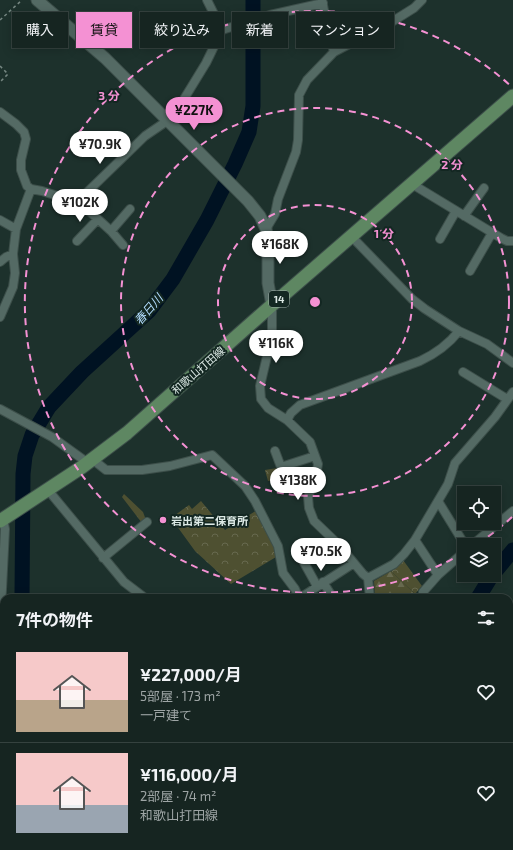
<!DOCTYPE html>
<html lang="ja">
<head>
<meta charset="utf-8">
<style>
  body { margin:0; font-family:"Exo 2","Noto Sans JP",sans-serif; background:#1f2d2a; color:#f1f3f6; height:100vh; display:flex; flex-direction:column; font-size:15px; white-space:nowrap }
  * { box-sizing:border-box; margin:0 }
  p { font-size:13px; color:#9ea5a5 }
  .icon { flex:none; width:22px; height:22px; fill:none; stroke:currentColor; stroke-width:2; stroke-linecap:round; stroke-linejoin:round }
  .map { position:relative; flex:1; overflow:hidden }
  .side { position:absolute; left:0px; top:594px; width:513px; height:256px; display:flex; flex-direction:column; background:#162521; border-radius:12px 12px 0 0; box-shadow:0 2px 10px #0003,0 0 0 1px #35423f }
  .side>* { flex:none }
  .banner { position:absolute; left:12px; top:12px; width:489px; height:36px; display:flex; gap:8px }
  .buttons { position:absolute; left:457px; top:486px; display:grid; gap:8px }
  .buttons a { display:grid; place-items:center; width:44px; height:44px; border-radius:0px; background:#162521; box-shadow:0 2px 10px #0003,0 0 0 1px #35423f; font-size:20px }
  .price { position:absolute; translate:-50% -34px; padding:0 9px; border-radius:14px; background:#fff; color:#222; font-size:13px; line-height:26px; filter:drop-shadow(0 1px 2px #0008) }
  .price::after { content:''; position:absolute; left:50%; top:24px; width:12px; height:9px; margin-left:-6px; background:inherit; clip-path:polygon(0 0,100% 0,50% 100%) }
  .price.active { background:#f491d3; color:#111 }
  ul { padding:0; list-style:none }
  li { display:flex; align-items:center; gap:12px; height:100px; padding:0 16px }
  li+li { border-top:1px solid #35423f }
  li span { display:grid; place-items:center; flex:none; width:112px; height:80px; border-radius:0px; color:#555 }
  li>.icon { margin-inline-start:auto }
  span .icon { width:48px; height:48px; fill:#fffc; stroke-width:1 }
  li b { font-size:17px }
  h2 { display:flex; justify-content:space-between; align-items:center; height:48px; padding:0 16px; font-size:17px }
  .tag { padding:0 14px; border-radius:0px; background:#162521; box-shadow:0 2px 10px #0003,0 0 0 1px #35423f; font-size:14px; line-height:36px }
  .tag.active { background:#f491d3; color:#111 }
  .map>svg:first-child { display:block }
</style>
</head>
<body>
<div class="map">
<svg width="513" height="850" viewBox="0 0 513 850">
  <defs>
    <pattern id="forest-firs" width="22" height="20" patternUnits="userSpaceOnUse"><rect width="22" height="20" fill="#4e5031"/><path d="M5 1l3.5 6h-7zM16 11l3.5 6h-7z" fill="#67694f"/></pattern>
    <pattern id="park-crowns" width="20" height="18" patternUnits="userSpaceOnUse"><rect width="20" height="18" fill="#4e5031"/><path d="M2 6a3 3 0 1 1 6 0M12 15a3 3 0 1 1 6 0" fill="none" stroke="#67694f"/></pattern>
  </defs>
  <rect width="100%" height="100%" fill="#1d312c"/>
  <path fill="url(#forest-firs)" d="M391,571L419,598H375L374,581Z"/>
  <path fill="url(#park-crowns)" d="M277,468L282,479L268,481L265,470Z
    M124,494L143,512L146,520L142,523L122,497Z
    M201,501L225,530L257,510L274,546L276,557L231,584L195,551L171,518L189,505L192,509Z
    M403,560L422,586L415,594L391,571Z"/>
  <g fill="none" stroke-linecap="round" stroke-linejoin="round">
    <path stroke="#001222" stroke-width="15" d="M494,573L513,550
      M22,598L23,474L25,456L32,435L49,407L82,372L149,311L173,279L207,220L235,164L249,132L253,106V0
      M478,598L492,575
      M20,846V850
      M368,850L369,846"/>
    <g stroke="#3d4f4a" stroke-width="10">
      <path id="street" d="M207,0L222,30
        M322,0L327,26L334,52
        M0,112L16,124L24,132L26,139L21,160V170L27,186L31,189L42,191L73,201H78L145,136L167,121L176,112L206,63L222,30L270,15L323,3
        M412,184L501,238L507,241H513
        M78,201L111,231L123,245
        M464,216L484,188
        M0,220L16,229
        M266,229L275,214L278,199L296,152L298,140L299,95L307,80L334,52L390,23L414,8L422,0
        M111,231L130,209
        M351,236L412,299L425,309L459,331L487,344L513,363
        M440,239L456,211
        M77,241L98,219
        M0,262L6,257L13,254
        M470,271L492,233
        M272,305V335L260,386L261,399L268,408L287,420L310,442L318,464L316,476L308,497L309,508L314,521L339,545L363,574L368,578L370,598
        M0,317L13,287L15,273L13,254L16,229L31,189
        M463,372L507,399
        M0,409L52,437L88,463
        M287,420L291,413L300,405L420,361C435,354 448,345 459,331
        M275,451L281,467L315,456
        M92,459L106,470H142L170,466L212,455L245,486L255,501L278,546L283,573L295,589L299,598
        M48,490L124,582L145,598
        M438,501L465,545
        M415,540L438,575
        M472,545L513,511
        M103,558L147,522
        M302,559L317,586
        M368,578L394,564L404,554L415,540L448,484L455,463L495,417L513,392
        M323,582L333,598
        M423,592L438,575L464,552
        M300,598L354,563
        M0,629L5,529L3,519
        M509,659L513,656
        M0,806H4
        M509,842H513
        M36,846V850
        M63,846L66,850
        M335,846L338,850
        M357,850L363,846
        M374,850L375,846
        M400,850L401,846"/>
    </g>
    <g stroke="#3d4f4a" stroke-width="13">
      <path id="secondary" d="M37,0L105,58L248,201L260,216L266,229L268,239V283L272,305"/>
    </g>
    <g stroke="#3d4f4a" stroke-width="15">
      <path id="primary" d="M0,521L82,467L127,433L272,305L513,96"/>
    </g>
    <path stroke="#768782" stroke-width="1.5" stroke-dasharray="3 3" stroke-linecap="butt" d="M0,20L22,0
      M0,66L8,74L0,82"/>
    <use href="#street" stroke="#546a64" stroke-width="8"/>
    <use href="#secondary" stroke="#546a64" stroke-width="11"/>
    <use href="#primary" stroke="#5e8762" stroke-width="13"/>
  </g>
  <g fill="none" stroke="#f491d3" stroke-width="2" stroke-dasharray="7 5">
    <circle cx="315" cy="302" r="97"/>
    <circle cx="315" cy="302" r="194"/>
    <path d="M512 517A291 291 0 0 1 476 545M463 553A291 291 0 1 1 512 87"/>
  </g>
  <circle fill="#f491d3" stroke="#132722" stroke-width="1.5" cx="163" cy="520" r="4"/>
  <g text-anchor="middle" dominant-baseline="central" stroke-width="4" stroke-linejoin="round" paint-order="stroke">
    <rect fill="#132722" stroke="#a0afaa" stroke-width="1" x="269" y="291" width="20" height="16" rx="3"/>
    <g font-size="10" font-weight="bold" fill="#dce9e5">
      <text x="279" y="299">14</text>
    </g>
    <g font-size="11" fill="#dce9e5" stroke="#132722">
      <text transform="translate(198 370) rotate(-41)">和歌山打田線</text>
    </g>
    <g font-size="11" font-weight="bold" fill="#dce9e5" stroke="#132722" text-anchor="start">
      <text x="171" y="520">岩出第二保育所</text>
    </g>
    <g font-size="12" font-style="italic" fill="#b4deff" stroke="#132722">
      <text transform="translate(148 309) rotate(-49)">春日川</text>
    </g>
  </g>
  <circle cx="315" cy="302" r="6" fill="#f491d3" stroke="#132722" stroke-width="2"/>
  <g font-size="12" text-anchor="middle" font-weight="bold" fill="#f491d3" stroke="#132722" stroke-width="4" stroke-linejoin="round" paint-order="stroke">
    <text x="109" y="100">3 分</text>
    <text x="452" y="169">2 分</text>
    <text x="384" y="238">1 分</text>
  </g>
</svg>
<div class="buttons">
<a><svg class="icon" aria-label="locate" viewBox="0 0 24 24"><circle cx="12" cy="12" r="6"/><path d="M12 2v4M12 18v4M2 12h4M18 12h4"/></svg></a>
<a><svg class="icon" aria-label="layers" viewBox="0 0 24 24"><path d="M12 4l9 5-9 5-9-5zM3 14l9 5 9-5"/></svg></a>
</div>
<b class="price active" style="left:194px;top:131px">¥227K</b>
<b class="price" style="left:100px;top:165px">¥70.9K</b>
<b class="price" style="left:80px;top:223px">¥102K</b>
<b class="price" style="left:280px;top:265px">¥168K</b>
<b class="price" style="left:276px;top:364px">¥116K</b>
<b class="price" style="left:298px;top:501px">¥138K</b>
<b class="price" style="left:321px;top:572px">¥70.5K</b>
<div class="banner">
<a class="tag">購入</a>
<a class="tag active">賃貸</a>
<a class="tag">絞り込み</a>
<a class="tag">新着</a>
<a class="tag">マンション</a>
</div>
<section class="side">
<h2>7件の物件<svg class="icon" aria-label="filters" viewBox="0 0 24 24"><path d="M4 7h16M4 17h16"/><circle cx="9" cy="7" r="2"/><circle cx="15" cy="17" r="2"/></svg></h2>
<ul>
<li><span style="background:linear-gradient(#f6c9c9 60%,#b9a48a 0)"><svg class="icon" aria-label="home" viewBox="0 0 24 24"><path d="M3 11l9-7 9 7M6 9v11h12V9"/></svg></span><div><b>¥227,000/月</b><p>5部屋 · 173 m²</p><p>一戸建て</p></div><svg class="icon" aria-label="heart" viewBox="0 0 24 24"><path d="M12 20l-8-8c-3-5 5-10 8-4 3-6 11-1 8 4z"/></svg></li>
<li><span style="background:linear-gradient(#f6c9c9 65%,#9aa5b1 0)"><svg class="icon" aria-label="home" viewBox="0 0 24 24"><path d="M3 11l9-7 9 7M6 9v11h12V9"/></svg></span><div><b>¥116,000/月</b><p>2部屋 · 74 m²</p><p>和歌山打田線</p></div><svg class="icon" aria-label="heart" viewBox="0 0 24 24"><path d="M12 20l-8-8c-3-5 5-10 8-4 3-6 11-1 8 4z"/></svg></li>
</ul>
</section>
</div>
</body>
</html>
